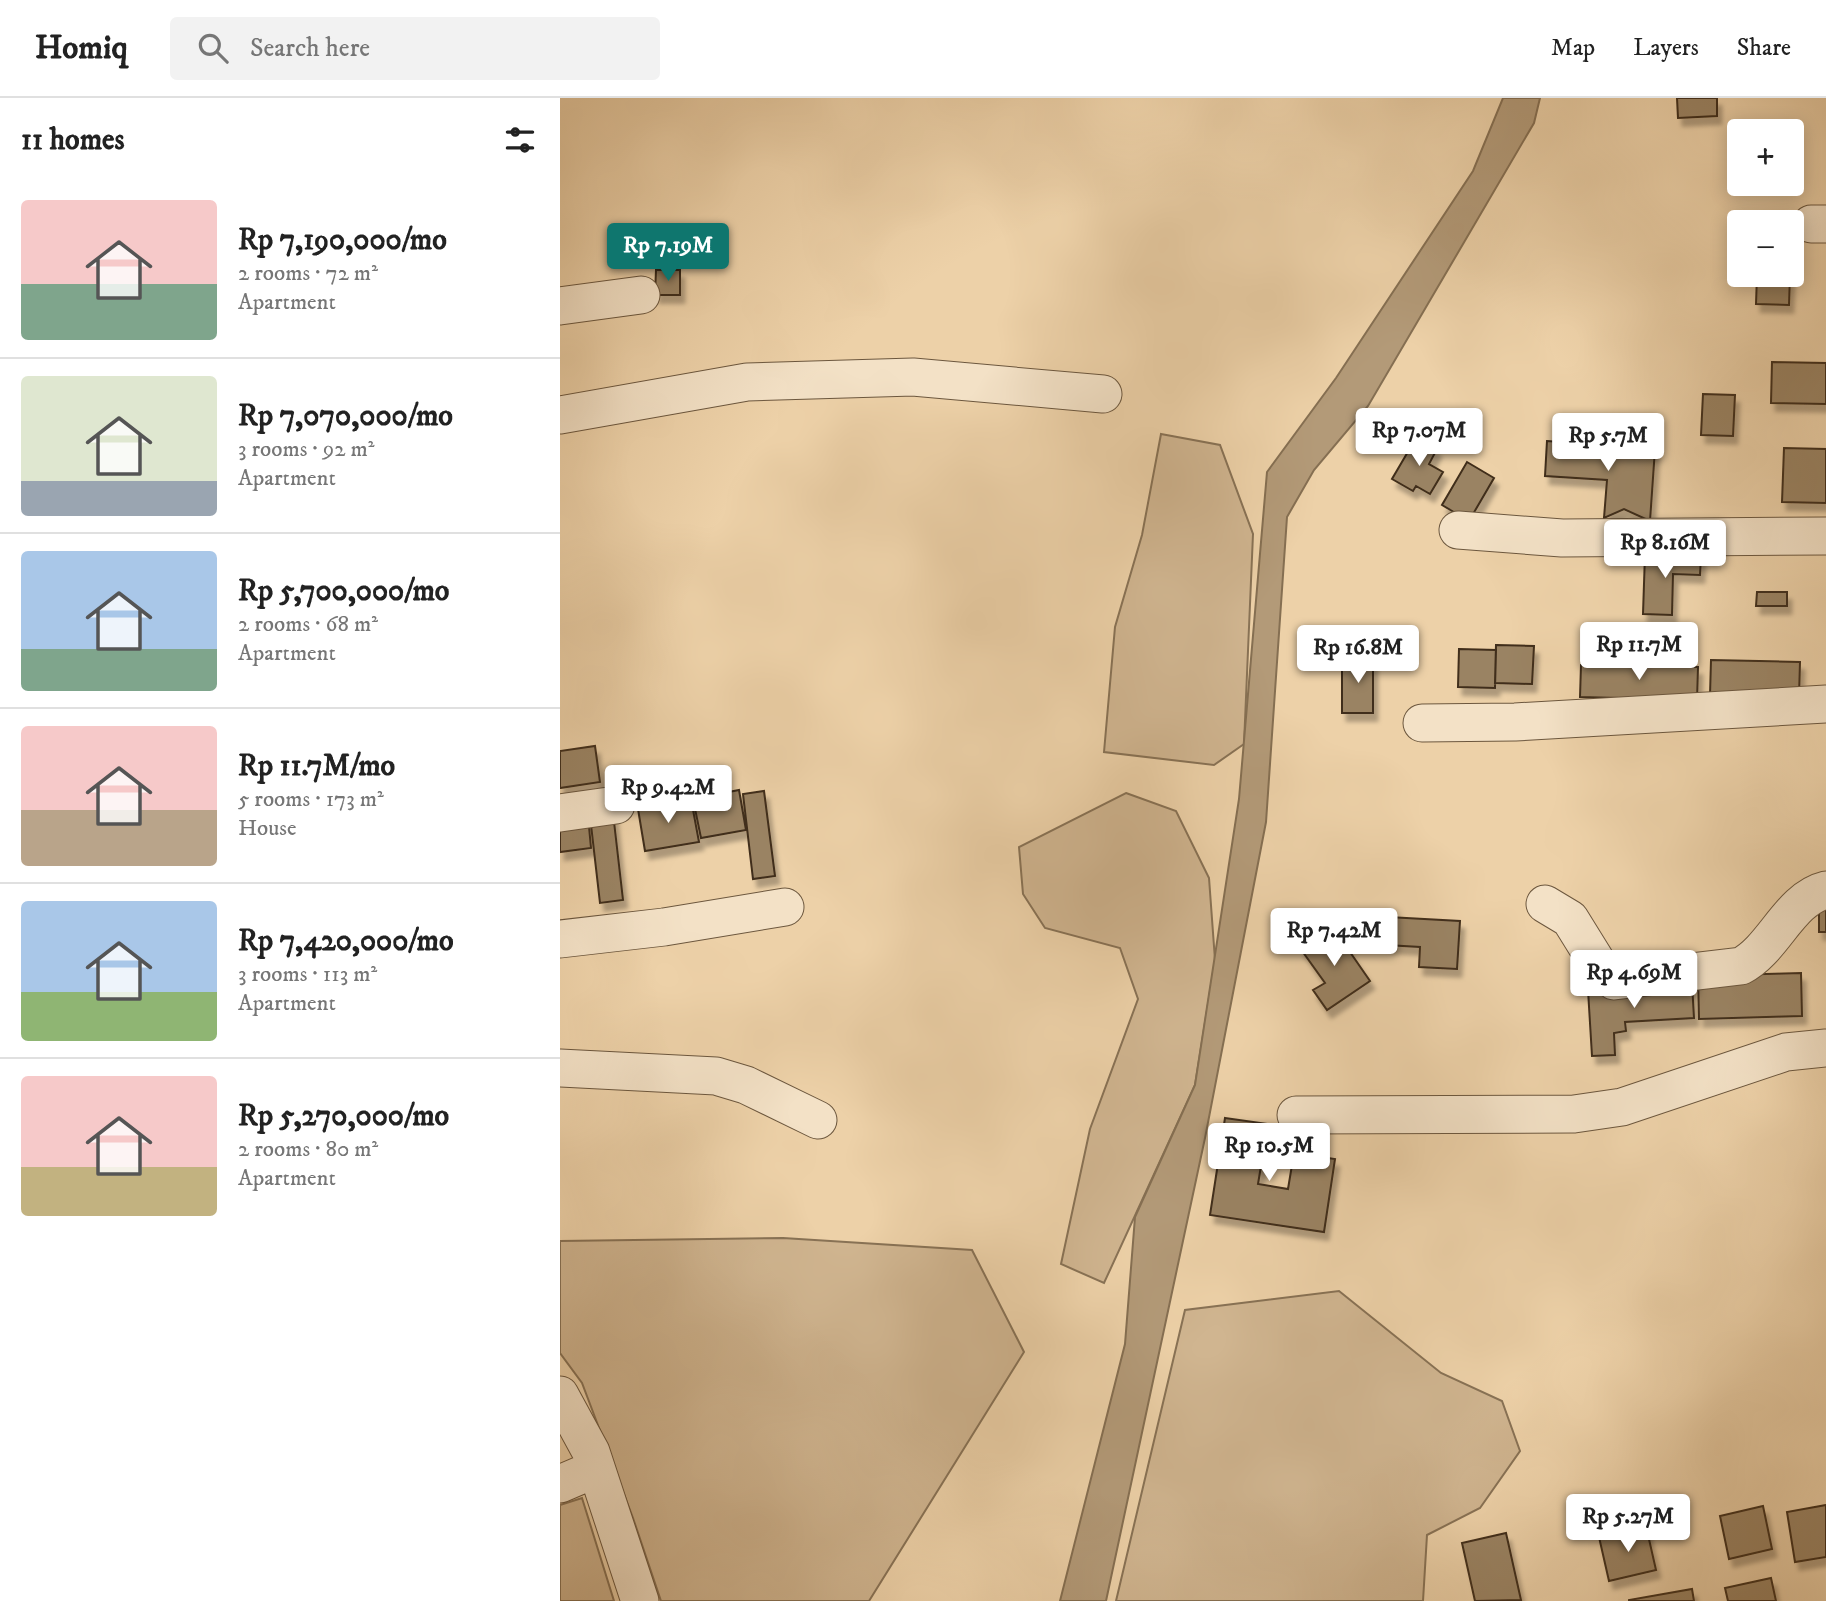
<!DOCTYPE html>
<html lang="en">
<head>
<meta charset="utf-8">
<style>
  body { margin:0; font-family:"IM FELL DW Pica",serif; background:#f2f2f2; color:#222; height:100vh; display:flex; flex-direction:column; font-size:26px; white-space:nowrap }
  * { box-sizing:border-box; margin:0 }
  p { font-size:23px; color:#767676 }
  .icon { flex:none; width:38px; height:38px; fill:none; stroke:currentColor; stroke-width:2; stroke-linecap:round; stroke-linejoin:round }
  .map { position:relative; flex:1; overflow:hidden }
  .panel { display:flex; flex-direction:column; background:#fff; width:560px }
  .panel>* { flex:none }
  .tools { position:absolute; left:1167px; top:21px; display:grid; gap:14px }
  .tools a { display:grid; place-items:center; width:77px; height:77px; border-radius:7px; background:#fff; box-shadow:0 4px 18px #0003; font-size:35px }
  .price { position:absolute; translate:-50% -60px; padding:0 16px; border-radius:7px; background:#fff; color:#222; font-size:23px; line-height:46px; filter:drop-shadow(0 2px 4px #0008) }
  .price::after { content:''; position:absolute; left:50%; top:42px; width:21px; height:16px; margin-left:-10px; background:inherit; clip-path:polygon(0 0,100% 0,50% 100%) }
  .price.active { background:#0f766e; color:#fff }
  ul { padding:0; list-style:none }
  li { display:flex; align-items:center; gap:21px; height:175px; padding:0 21px }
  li+li { border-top:2px solid #e0e0e0 }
  li span { display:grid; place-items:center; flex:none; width:196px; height:140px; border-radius:7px; color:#555 }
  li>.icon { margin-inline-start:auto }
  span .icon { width:84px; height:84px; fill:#fffc; stroke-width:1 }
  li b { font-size:30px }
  h2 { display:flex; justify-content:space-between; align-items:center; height:84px; padding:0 21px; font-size:30px }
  header { display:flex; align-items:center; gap:42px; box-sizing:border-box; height:98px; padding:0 35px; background:#fff; border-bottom:2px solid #e0e0e0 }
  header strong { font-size:33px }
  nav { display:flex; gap:38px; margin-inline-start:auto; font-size:24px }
  .search { width:490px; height:63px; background:#f2f2f2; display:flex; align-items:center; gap:18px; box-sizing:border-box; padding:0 24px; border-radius:7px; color:#767676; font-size:26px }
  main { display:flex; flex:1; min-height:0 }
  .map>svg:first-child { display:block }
</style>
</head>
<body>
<header>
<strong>Homiq</strong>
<div class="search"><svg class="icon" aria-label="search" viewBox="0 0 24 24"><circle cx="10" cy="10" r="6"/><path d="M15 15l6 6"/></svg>Search here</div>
<nav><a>Map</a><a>Layers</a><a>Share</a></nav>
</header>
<main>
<section class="panel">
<h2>11 homes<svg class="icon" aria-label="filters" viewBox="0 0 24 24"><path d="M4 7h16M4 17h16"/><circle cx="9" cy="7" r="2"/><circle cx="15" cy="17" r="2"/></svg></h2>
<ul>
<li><span style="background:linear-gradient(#f6c9c9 60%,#7fa58c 0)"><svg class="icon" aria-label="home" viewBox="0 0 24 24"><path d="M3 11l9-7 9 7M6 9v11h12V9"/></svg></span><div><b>Rp 7,190,000/mo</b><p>2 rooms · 72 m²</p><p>Apartment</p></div></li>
<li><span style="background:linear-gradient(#dfe7d0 75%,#9aa5b1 0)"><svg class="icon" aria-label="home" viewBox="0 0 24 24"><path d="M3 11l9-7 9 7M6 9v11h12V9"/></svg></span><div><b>Rp 7,070,000/mo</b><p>3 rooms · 92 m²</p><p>Apartment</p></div></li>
<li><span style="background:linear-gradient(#a9c7e8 70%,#7fa58c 0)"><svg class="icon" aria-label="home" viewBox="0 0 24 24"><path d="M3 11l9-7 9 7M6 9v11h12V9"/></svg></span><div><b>Rp 5,700,000/mo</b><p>2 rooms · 68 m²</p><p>Apartment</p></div></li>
<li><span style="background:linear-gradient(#f6c9c9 60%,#b9a48a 0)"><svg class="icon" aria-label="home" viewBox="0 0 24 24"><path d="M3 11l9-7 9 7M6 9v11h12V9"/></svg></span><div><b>Rp 11.7M/mo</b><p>5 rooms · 173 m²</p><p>House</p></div></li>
<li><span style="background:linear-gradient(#a9c7e8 65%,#8fb573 0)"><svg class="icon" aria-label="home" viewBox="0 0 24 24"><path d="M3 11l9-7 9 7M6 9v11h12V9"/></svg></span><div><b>Rp 7,420,000/mo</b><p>3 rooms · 113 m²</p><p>Apartment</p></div></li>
<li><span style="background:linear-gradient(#f6c9c9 65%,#c2b280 0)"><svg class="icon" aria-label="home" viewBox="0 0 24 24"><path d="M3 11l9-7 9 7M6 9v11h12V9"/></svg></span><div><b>Rp 5,270,000/mo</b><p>2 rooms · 80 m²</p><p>Apartment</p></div></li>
</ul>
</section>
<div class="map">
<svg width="1266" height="1503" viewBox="0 0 1266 1503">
  <defs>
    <filter id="shadow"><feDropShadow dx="4.5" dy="8" stdDeviation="2" flood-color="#0004"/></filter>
  </defs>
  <rect width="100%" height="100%" fill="#edd1a8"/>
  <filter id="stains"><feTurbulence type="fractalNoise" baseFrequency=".00286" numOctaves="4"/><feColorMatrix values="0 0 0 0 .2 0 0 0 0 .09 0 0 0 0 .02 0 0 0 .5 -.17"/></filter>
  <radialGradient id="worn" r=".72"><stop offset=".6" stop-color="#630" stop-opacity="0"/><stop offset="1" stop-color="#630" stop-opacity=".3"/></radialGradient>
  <path fill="#d0b590" stroke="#887255" stroke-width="2" d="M601,336L660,347L693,436L684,646L654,667L544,654L555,529L582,437Z
    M566,695L616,713L649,780L655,862L635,987L544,1185L501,1166L530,1031L578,901L560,850L485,830L463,796L459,749Z
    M223,1140L412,1152L464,1254L309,1503H101L73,1420L22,1285L0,1255V1143Z
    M779,1193L881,1275L942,1303L960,1353L920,1410L867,1437L863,1503H556L625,1212Z
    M22,1400L54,1503H0V1407Z"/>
  <path fill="#b39a78" stroke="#856f52" stroke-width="2" d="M943,0H980L974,25L808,308L754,372L727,419L706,724L645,1040L546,1503H500L565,1246L575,1119L635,987L679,701L707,374L776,280L913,73Z"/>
  <path fill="#9a8364" stroke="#412e1a" stroke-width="2" filter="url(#shadow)" d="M1117,0H1157V18L1118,20Z
    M96,172H120V197H95Z
    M1197,177H1230L1229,207L1196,206Z
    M1212,264L1266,265V306L1211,305Z
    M1143,296L1175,297L1173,338L1141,337Z
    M856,340L877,351L869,366L883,374L870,396L856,388L853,393L832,381Z
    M987,343L1095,351L1090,423L1064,411L1044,420L1047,382L985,378Z
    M1224,350L1266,351V405L1222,404Z
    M907,364L934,380L909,423L882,407Z
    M1085,456L1141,458L1140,477L1113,476L1112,517L1083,516Z
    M1197,494H1227V508H1196Z
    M936,547L974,548L972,586L935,585Z
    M899,551L936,552L935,590L898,589Z
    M782,560H813V615H782Z
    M1151,562L1240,564L1239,598L1150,597Z
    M1021,567L1138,569L1137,602L1020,599Z
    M35,648L40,684L0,690V653Z
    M179,692L186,732L141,740L133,701Z
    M204,693L215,778L193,781L183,696Z
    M131,701L139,744L85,753L78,711Z
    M53,715L63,802L40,805L30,718Z
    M28,718L31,750L0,754V720Z
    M1259,795H1266V834H1259Z
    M828,819L900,823L897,871L859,869L860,849L826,847Z
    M772,828L810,883L767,912L753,892L765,885L740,850Z
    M1241,875L1242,918L1139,921L1138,878Z
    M1132,885L1134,920L1065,924L1066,933L1054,935L1055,957L1032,958L1028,892Z
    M665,1020L708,1026L698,1086L728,1091L734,1055L775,1061L764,1134L650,1117Z
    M1266,1407V1459L1235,1464L1227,1414Z
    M1203,1408L1212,1451L1169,1461L1160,1418Z
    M1086,1428L1096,1472L1049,1483L1039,1439Z
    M946,1435L961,1502L915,1503L902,1445Z
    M1211,1480L1216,1503H1168L1165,1490Z
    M1132,1491L1134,1503H1069V1502Z"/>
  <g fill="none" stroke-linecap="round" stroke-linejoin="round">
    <g stroke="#6c573e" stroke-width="39">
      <path id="minor" d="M1251,126H1266
        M0,208L81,197
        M0,317L187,284L353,279L543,296
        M898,432L1002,440L1266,438
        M862,625L955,624L1266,606
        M0,715L56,707
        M985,806L1010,821L1041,871L1054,883L1181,868C1214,851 1229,801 1266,792
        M0,841L104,829L225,809
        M0,970L156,978L186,987L258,1022
        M736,1017L1014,1016L1062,1009L1226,954L1266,950
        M0,1297L31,1354L80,1503
        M0,1386L35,1371"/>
    </g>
    <use href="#minor" stroke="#f3e1c6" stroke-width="37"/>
  </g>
  <rect width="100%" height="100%" filter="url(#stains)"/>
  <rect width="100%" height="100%" fill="url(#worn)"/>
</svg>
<div class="tools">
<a>+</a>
<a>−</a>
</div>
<b class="price active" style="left:108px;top:185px">Rp 7.19M</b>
<b class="price" style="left:859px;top:370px">Rp 7.07M</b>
<b class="price" style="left:1048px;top:375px">Rp 5.7M</b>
<b class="price" style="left:1105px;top:482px">Rp 8.16M</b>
<b class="price" style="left:1079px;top:584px">Rp 11.7M</b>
<b class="price" style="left:798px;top:587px">Rp 16.8M</b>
<b class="price" style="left:108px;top:727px">Rp 9.42M</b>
<b class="price" style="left:774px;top:870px">Rp 7.42M</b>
<b class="price" style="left:1074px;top:912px">Rp 4.69M</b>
<b class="price" style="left:709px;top:1085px">Rp 10.5M</b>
<b class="price" style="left:1068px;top:1456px">Rp 5.27M</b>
</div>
</main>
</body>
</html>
